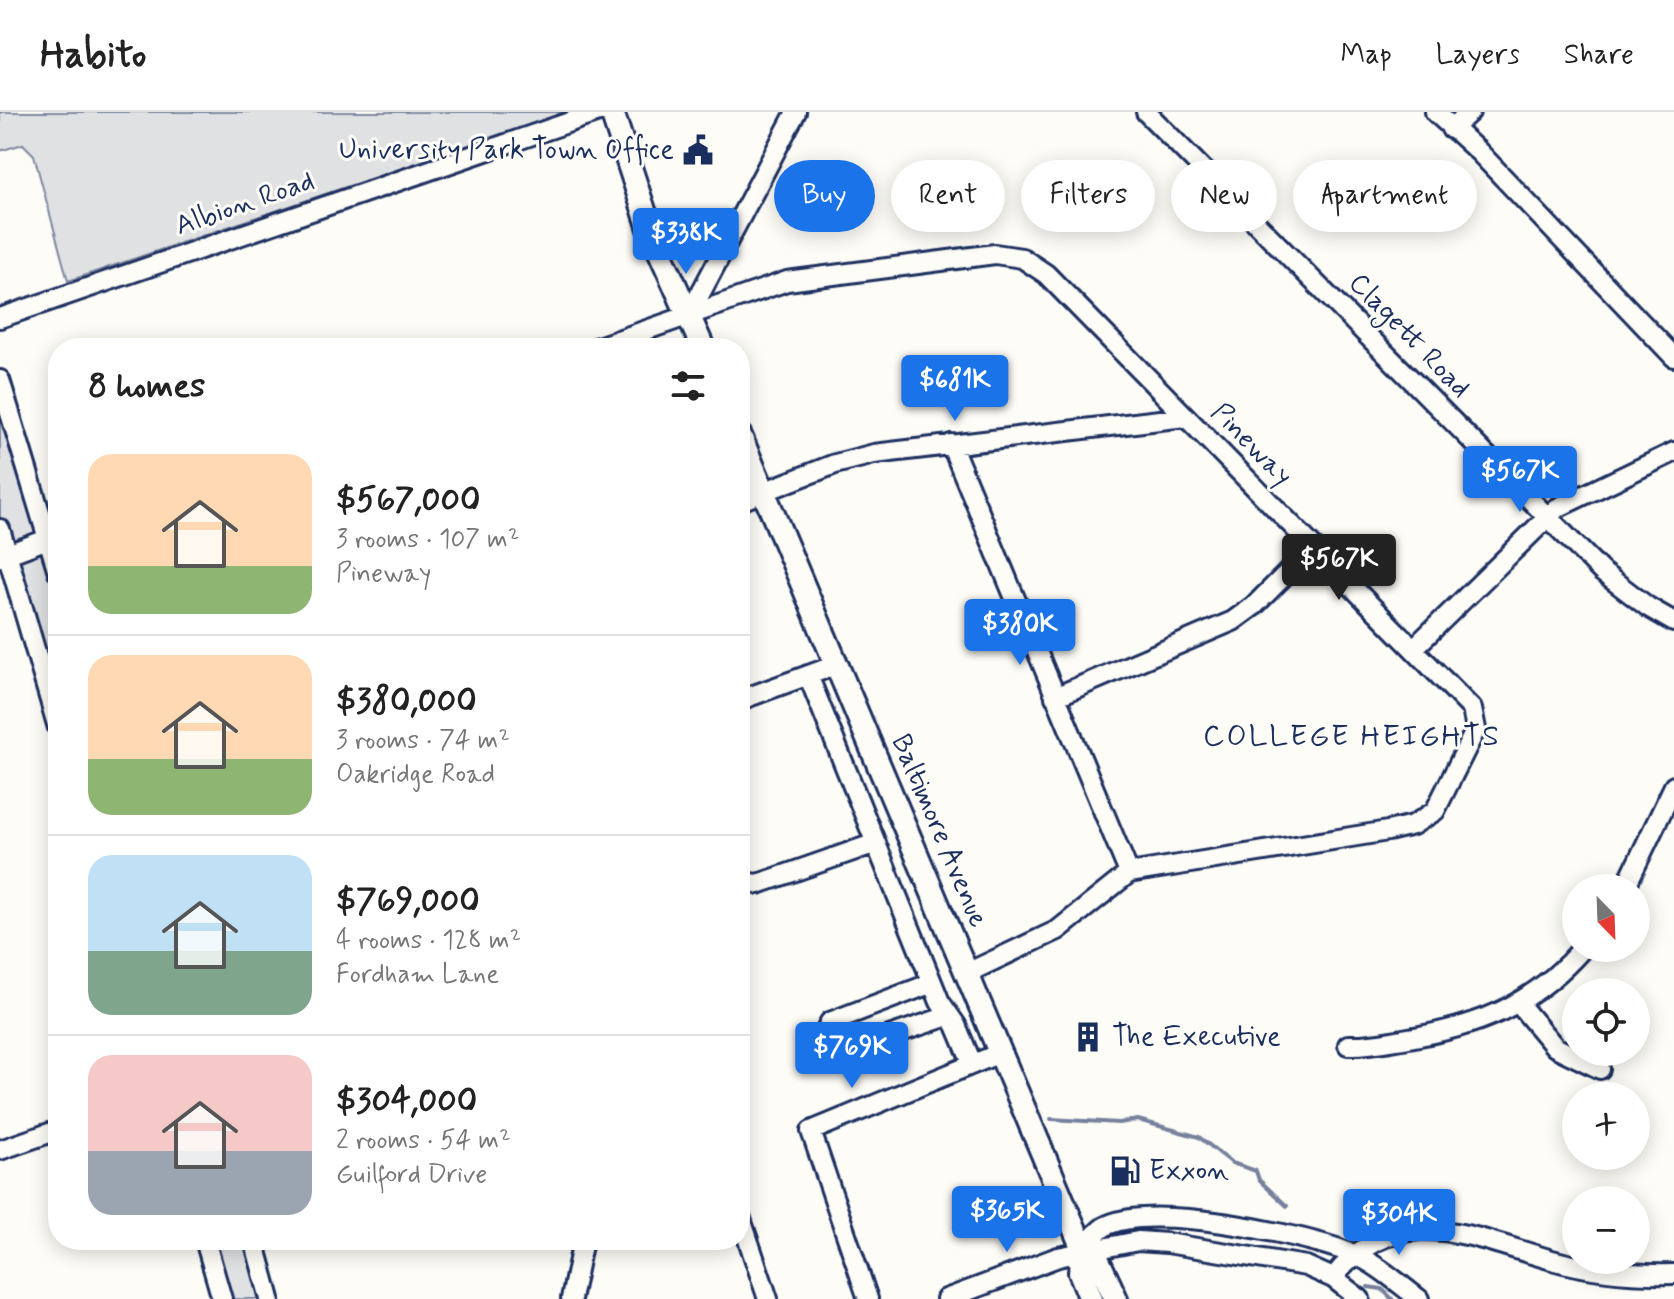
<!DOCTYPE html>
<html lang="en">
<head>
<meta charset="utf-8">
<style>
  body { margin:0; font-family:Mynerve,sans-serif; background:#f2f2f2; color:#222; height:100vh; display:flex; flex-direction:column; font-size:30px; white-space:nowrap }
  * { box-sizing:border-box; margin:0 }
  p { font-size:26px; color:#767676 }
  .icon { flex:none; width:44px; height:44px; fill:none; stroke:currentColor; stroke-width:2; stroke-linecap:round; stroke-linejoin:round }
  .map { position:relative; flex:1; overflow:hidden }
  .drawer { position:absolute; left:48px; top:226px; width:702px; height:912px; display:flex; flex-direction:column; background:#fff; border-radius:32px; box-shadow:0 4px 20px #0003 }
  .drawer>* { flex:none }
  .guide { position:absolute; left:774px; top:48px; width:760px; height:72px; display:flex; gap:16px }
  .needle { width:52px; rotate:157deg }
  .tools { position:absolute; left:1562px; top:762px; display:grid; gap:16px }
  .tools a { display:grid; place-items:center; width:88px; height:88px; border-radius:50%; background:#fff; box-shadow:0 4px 20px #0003; font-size:40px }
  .price { position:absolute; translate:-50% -68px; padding:0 18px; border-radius:8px; background:#1a73e8; color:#fff; font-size:26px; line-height:52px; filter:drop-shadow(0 2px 4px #0008) }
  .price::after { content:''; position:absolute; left:50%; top:48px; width:24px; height:18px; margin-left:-12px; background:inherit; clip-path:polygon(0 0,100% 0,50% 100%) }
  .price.current { background:#222; color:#fff }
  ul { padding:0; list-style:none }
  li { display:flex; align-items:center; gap:24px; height:200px; padding:0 40px }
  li+li { border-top:2px solid #e0e0e0 }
  li span { display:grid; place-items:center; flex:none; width:224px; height:160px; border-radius:24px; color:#555 }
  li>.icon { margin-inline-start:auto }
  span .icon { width:96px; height:96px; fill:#fffc; stroke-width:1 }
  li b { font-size:34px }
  h2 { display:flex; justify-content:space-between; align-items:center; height:96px; padding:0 40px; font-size:34px }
  .tag { padding:0 28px; border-radius:36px; background:#fff; box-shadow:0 4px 20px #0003; font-size:28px; line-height:72px }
  .tag.current { background:#1a73e8; color:#fff }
  header { display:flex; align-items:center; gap:48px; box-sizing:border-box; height:112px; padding:0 40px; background:#fff; border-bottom:2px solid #e0e0e0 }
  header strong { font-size:38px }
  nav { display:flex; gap:44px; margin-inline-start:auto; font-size:28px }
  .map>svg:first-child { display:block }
</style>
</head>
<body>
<header>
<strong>Habito</strong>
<nav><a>Map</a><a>Layers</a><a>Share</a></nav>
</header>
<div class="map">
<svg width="1674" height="1187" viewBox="0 0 1674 1187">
  <rect width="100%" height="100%" fill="#fdfcf7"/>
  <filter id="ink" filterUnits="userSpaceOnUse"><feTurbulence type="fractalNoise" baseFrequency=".0125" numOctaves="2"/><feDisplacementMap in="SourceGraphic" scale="16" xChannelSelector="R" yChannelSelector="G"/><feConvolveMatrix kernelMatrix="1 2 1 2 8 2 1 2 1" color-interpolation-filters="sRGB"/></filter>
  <g filter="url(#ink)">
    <path fill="#e0e1e3" stroke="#7e88a0" stroke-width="2" d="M0,0H568L68,169L34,43L23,32L0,39Z
      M0,271L58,466V616L0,417Z
      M208,1128H254L270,1187H225Z"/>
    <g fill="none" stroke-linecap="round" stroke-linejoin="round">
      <path stroke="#76819c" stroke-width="4" d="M1051,1007L1119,1011L1138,1008L1199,1025L1232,1051L1256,1059L1259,1068L1287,1094
        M1368,1175L1382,1177L1392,1187"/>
      <g stroke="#1b2f5e" stroke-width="24">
        <path id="minor" d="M1146,0L1602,460L1648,495L1674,510
          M1435,0L1479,40L1674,245
          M1451,17L1470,0
          M689,203L796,0
          M0,206L599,0
          M595,236L787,169L995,142L1022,146L1046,162L1472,597L1476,617L1435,699L1413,713L1388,719L1129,761L1058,818L967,861
          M0,268L58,460
          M951,332L1129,761
          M740,389L835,352L874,342L1185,305
          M0,417L58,616
          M0,445L58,423
          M1415,535L1557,396L1674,340
          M808,563L940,890L956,913L972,951
          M1055,585L1233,509L1255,493L1313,435
          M740,588L836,553
          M740,770L758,772L876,731
          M1625,776L1674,674
          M932,871L830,910C824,920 824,927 832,937L848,938L948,904
          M1519,892L1555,935L1600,957
          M1348,933C1367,934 1385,930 1403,927C1478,915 1532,894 1583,836
          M0,1038L58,1018
          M740,1104L768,1187
          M205,1128L222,1187
          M254,1128L270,1187
          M1083,1137C1089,1130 1096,1120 1104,1115C1147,1089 1307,1123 1353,1142C1377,1152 1398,1171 1419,1187
          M1333,1166C1397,1085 1473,1126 1552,1148C1591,1159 1634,1163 1674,1162
          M571,1187L583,1128
          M868,1187L811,1019L1000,941
          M946,1187L1058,1145L1138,1129L1167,1131L1306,1154L1333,1166L1360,1187"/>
      </g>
      <g stroke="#1b2f5e" stroke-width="28">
        <path id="major" d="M612,0L651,120L703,236
          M740,324L1083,1137L1098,1148L1116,1187
          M1083,1137L1080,1160L1091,1187"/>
      </g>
      <use href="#minor" stroke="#fdfcf7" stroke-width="18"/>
      <use href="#major" stroke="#fdfcf7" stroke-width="22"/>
    </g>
  </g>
  <defs>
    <g id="civic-bare" transform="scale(2.4)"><path d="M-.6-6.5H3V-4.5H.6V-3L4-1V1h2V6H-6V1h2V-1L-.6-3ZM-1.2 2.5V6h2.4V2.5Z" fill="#1b2f5e" stroke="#fdfcf7" stroke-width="2.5" paint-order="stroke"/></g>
    <g id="building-bare" transform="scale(2.4)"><path d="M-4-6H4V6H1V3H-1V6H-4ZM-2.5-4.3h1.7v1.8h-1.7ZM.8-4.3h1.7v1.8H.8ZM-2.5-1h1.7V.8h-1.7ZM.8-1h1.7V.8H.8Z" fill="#1b2f5e" stroke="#fdfcf7" stroke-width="2.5" paint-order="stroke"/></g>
    <g id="fuel-bare" transform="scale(2.4)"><path d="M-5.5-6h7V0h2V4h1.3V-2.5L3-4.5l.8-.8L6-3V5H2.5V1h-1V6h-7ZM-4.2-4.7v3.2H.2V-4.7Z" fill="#1b2f5e" stroke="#fdfcf7" stroke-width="2.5" paint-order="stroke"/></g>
  </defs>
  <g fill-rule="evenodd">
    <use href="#civic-bare" x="698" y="38"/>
    <use href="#building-bare" x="1088" y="925"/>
    <use href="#fuel-bare" x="1125" y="1059"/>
  </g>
  <g text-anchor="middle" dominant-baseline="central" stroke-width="6" stroke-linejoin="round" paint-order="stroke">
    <g font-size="28" fill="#1b2f5e" stroke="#fdfcf7" text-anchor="start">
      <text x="674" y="38" text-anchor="end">University Park Town Office</text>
      <text x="1112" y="925">The Executive</text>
      <text x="1149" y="1059">Exxon</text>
    </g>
    <g font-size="28" fill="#1b2f5e" stroke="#fdfcf7">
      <text transform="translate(245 92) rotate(-19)">Albion Road</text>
      <text transform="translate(1409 224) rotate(46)">Clagett Road</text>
      <text transform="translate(1251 333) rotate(46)">Pineway</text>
      <text transform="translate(939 719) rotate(67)">Baltimore Avenue</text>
    </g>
    <g font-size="30" letter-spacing="2" fill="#1b2f5e" stroke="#fdfcf7">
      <text x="1352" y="624">COLLEGE HEIGHTS</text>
    </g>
  </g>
</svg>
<div class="tools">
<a><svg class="needle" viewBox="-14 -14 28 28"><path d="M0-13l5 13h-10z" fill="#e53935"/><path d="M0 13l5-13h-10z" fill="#767676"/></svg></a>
<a><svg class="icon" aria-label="locate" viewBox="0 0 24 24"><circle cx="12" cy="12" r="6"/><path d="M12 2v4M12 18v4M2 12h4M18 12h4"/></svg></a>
<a>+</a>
<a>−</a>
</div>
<b class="price" style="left:686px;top:164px">$338K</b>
<b class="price" style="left:955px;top:311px">$681K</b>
<b class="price" style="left:1520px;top:402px">$567K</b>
<b class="price current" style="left:1339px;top:490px">$567K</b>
<b class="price" style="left:1020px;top:555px">$380K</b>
<b class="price" style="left:852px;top:978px">$769K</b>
<b class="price" style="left:1007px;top:1142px">$365K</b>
<b class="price" style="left:1399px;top:1145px">$304K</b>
<div class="guide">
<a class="tag current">Buy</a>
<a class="tag">Rent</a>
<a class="tag">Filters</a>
<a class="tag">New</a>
<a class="tag">Apartment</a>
</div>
<section class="drawer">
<h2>8 homes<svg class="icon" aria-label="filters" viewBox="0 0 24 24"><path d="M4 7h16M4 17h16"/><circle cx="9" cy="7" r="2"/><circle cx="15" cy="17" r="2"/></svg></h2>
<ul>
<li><span style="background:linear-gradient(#ffd9b3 70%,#8fb573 0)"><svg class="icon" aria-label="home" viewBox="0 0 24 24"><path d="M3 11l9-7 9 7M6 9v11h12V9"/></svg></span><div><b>$567,000</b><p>3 rooms · 107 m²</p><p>Pineway</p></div></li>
<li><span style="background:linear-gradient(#ffd9b3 65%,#8fb573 0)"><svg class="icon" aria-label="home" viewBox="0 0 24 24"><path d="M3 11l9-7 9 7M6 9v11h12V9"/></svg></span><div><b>$380,000</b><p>3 rooms · 74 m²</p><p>Oakridge Road</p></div></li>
<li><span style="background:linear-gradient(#bfe0f5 60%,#7fa58c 0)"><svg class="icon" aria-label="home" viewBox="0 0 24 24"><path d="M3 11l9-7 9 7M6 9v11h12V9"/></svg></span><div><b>$769,000</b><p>4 rooms · 128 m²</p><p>Fordham Lane</p></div></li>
<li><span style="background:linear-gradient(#f6c9c9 60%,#9aa5b1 0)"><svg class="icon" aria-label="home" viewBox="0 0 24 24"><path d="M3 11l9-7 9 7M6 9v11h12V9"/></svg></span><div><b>$304,000</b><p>2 rooms · 54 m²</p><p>Guilford Drive</p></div></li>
</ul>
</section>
</div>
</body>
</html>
